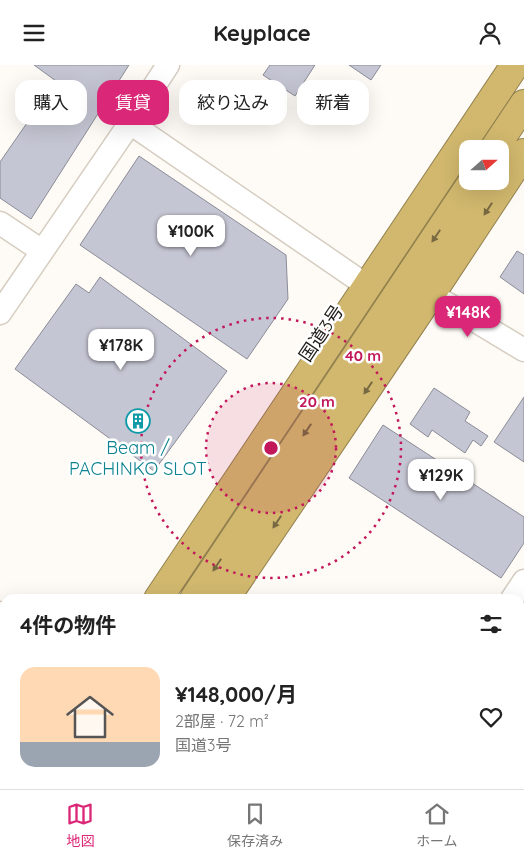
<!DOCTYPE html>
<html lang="ja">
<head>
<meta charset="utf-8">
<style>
  body { margin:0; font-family:Quicksand,"Noto Sans JP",sans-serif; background:#f2f2f2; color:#222; height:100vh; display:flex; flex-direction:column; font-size:19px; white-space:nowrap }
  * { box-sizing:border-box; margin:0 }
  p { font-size:16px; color:#767676 }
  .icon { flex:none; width:28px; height:28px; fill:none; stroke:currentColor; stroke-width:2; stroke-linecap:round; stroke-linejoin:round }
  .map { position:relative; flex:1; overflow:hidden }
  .side { position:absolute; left:0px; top:529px; width:525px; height:196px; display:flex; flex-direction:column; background:#fff; border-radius:15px 15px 0 0; box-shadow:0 5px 20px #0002 }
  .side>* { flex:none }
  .guide { position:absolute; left:15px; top:15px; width:495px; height:45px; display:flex; gap:10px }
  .needle { width:32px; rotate:69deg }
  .controls { position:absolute; left:459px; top:75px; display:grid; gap:10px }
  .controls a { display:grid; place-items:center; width:50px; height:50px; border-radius:10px; background:#fff; box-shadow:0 5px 20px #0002; font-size:25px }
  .price { position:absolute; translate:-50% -42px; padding:0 11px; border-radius:10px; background:#fff; color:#222; font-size:16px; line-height:32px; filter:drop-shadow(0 1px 2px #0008) }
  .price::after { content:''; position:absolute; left:50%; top:30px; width:15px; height:11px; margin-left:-8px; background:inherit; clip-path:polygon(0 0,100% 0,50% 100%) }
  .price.on { background:#db2777; color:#fff }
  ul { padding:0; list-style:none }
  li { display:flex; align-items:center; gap:15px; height:125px; padding:0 20px }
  li span { display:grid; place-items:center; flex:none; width:140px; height:100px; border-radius:15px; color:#555 }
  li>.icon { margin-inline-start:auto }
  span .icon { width:60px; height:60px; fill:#fffc; stroke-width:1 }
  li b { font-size:21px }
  h2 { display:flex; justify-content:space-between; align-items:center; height:60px; padding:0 20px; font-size:21px }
  .tag { padding:0 18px; border-radius:15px; background:#fff; box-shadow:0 5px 20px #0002; font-size:18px; line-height:45px }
  .tag.on { background:#db2777; color:#fff }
  header { display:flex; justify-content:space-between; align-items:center; height:65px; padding:0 20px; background:#fff; font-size:22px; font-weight:800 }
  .dock { display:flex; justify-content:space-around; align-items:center; height:70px; border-top:1px solid #e0e0e0; background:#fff; font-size:14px; color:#767676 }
  .dock a { display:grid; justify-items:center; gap:2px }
  .dock .on { color:#db2777 }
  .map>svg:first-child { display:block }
</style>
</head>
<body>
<header><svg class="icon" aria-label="menu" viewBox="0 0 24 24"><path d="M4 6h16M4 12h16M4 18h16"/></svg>Keyplace<svg class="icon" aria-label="person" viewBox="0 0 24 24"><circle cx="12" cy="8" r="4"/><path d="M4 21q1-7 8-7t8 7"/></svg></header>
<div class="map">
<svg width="524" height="724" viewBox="0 0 524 724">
  <rect width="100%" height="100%" fill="#fefaf5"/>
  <path fill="#c5c6d3" stroke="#8a8b97" d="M34,0H129L31,154L0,133V97L56,16Z
    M270,0H315L295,31L263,10Z
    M349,0H381L371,15Z
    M139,91L286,190L288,234L247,294L80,180Z
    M517,186L524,190V229L500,212Z
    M100,212L227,306L154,406L15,304L76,219L89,228Z
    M434,323L470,347L465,356L488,371L481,381L473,375L465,388L432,365L428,372L410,359Z
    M524,332V397L494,377Z
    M383,360L524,452V478L501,513L349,413Z
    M147,720H160L166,724H144Z"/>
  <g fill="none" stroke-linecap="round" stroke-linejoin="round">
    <g stroke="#d6cdc1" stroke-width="25">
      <path id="minor" d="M130,58L357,214
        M0,158L42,186
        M431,229L524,285
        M0,248L130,58L168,0
        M512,534L524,516
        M0,548L5,552
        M300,720L307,724
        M379,724L382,720"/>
    </g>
    <g stroke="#92814f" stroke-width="30">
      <path id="highway" d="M494,84L524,39
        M158,534L515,0
        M194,534L473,116
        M225,534L431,229L524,88
        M28,724L31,720
        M65,724L68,720
        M96,724L98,720"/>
    </g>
    <use href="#minor" stroke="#fff" stroke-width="22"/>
    <use href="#highway" stroke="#d1b86e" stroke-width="28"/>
  </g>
  <defs><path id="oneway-solid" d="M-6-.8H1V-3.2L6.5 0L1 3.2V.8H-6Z" transform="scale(1.25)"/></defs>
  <g fill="#786942">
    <use href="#oneway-solid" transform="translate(488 144) rotate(123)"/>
    <use href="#oneway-solid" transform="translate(436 171) rotate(124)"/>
    <use href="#oneway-solid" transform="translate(368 323) rotate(124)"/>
    <use href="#oneway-solid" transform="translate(307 365) rotate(124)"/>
    <use href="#oneway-solid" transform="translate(277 457) rotate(124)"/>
    <use href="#oneway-solid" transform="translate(217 500) rotate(124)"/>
  </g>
  <circle cx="271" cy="383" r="65" fill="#c2185b" fill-opacity=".12"/>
  <g fill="none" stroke="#c2185b" stroke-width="2.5" stroke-dasharray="2.5 5">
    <circle cx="271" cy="383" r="65"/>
    <circle cx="271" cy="383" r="130"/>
  </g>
  <defs>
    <g id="building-ring" transform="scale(1.25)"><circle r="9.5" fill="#fff" stroke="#0f9aa8" stroke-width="1.5"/><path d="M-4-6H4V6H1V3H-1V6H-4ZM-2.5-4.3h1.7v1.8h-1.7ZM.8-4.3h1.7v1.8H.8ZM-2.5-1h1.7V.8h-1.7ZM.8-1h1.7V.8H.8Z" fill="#0f9aa8"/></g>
  </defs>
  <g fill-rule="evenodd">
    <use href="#building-ring" x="138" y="356"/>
  </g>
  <g text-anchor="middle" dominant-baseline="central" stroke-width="5" stroke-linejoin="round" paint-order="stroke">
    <g font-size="18" fill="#1e1a16" stroke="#fff">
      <text transform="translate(321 268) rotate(-56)">国道3号</text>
    </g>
    <g font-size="18" fill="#0d838f" stroke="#fff">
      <text x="138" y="382">Beam /<tspan x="138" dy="21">PACHINKO SLOT</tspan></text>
    </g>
  </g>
  <circle cx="271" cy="383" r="8" fill="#c2185b" stroke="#fff" stroke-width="2.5"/>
  <g font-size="15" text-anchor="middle" font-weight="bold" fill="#c2185b" stroke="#fff" stroke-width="5" stroke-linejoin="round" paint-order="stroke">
    <text x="363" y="296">40 m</text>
    <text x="317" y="342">20 m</text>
  </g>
</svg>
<div class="controls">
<a><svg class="needle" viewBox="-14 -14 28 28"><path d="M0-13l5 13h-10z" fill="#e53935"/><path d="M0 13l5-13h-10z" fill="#767676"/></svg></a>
</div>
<b class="price" style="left:191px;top:192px">¥100K</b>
<b class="price on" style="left:468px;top:273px">¥148K</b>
<b class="price" style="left:121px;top:306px">¥178K</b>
<b class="price" style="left:441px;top:436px">¥129K</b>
<div class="guide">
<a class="tag">購入</a>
<a class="tag on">賃貸</a>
<a class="tag">絞り込み</a>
<a class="tag">新着</a>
</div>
<section class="side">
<h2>4件の物件<svg class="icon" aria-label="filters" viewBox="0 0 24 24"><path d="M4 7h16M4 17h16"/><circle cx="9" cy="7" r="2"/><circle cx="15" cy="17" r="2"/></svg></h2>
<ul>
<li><span style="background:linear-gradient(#ffd9b3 75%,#9aa5b1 0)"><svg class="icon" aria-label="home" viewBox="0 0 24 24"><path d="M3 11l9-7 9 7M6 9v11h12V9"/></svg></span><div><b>¥148,000/月</b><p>2部屋 · 72 m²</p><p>国道3号</p></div><svg class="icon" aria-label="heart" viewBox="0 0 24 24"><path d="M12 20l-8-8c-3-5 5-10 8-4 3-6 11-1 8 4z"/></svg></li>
</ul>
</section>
</div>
<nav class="dock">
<a class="on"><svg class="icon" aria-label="map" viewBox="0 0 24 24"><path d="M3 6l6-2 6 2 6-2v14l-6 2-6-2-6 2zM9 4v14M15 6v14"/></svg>地図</a>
<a><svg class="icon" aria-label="saved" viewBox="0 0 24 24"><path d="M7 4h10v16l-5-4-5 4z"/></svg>保存済み</a>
<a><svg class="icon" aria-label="home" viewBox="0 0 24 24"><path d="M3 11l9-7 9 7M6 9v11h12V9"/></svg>ホーム</a>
</nav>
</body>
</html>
